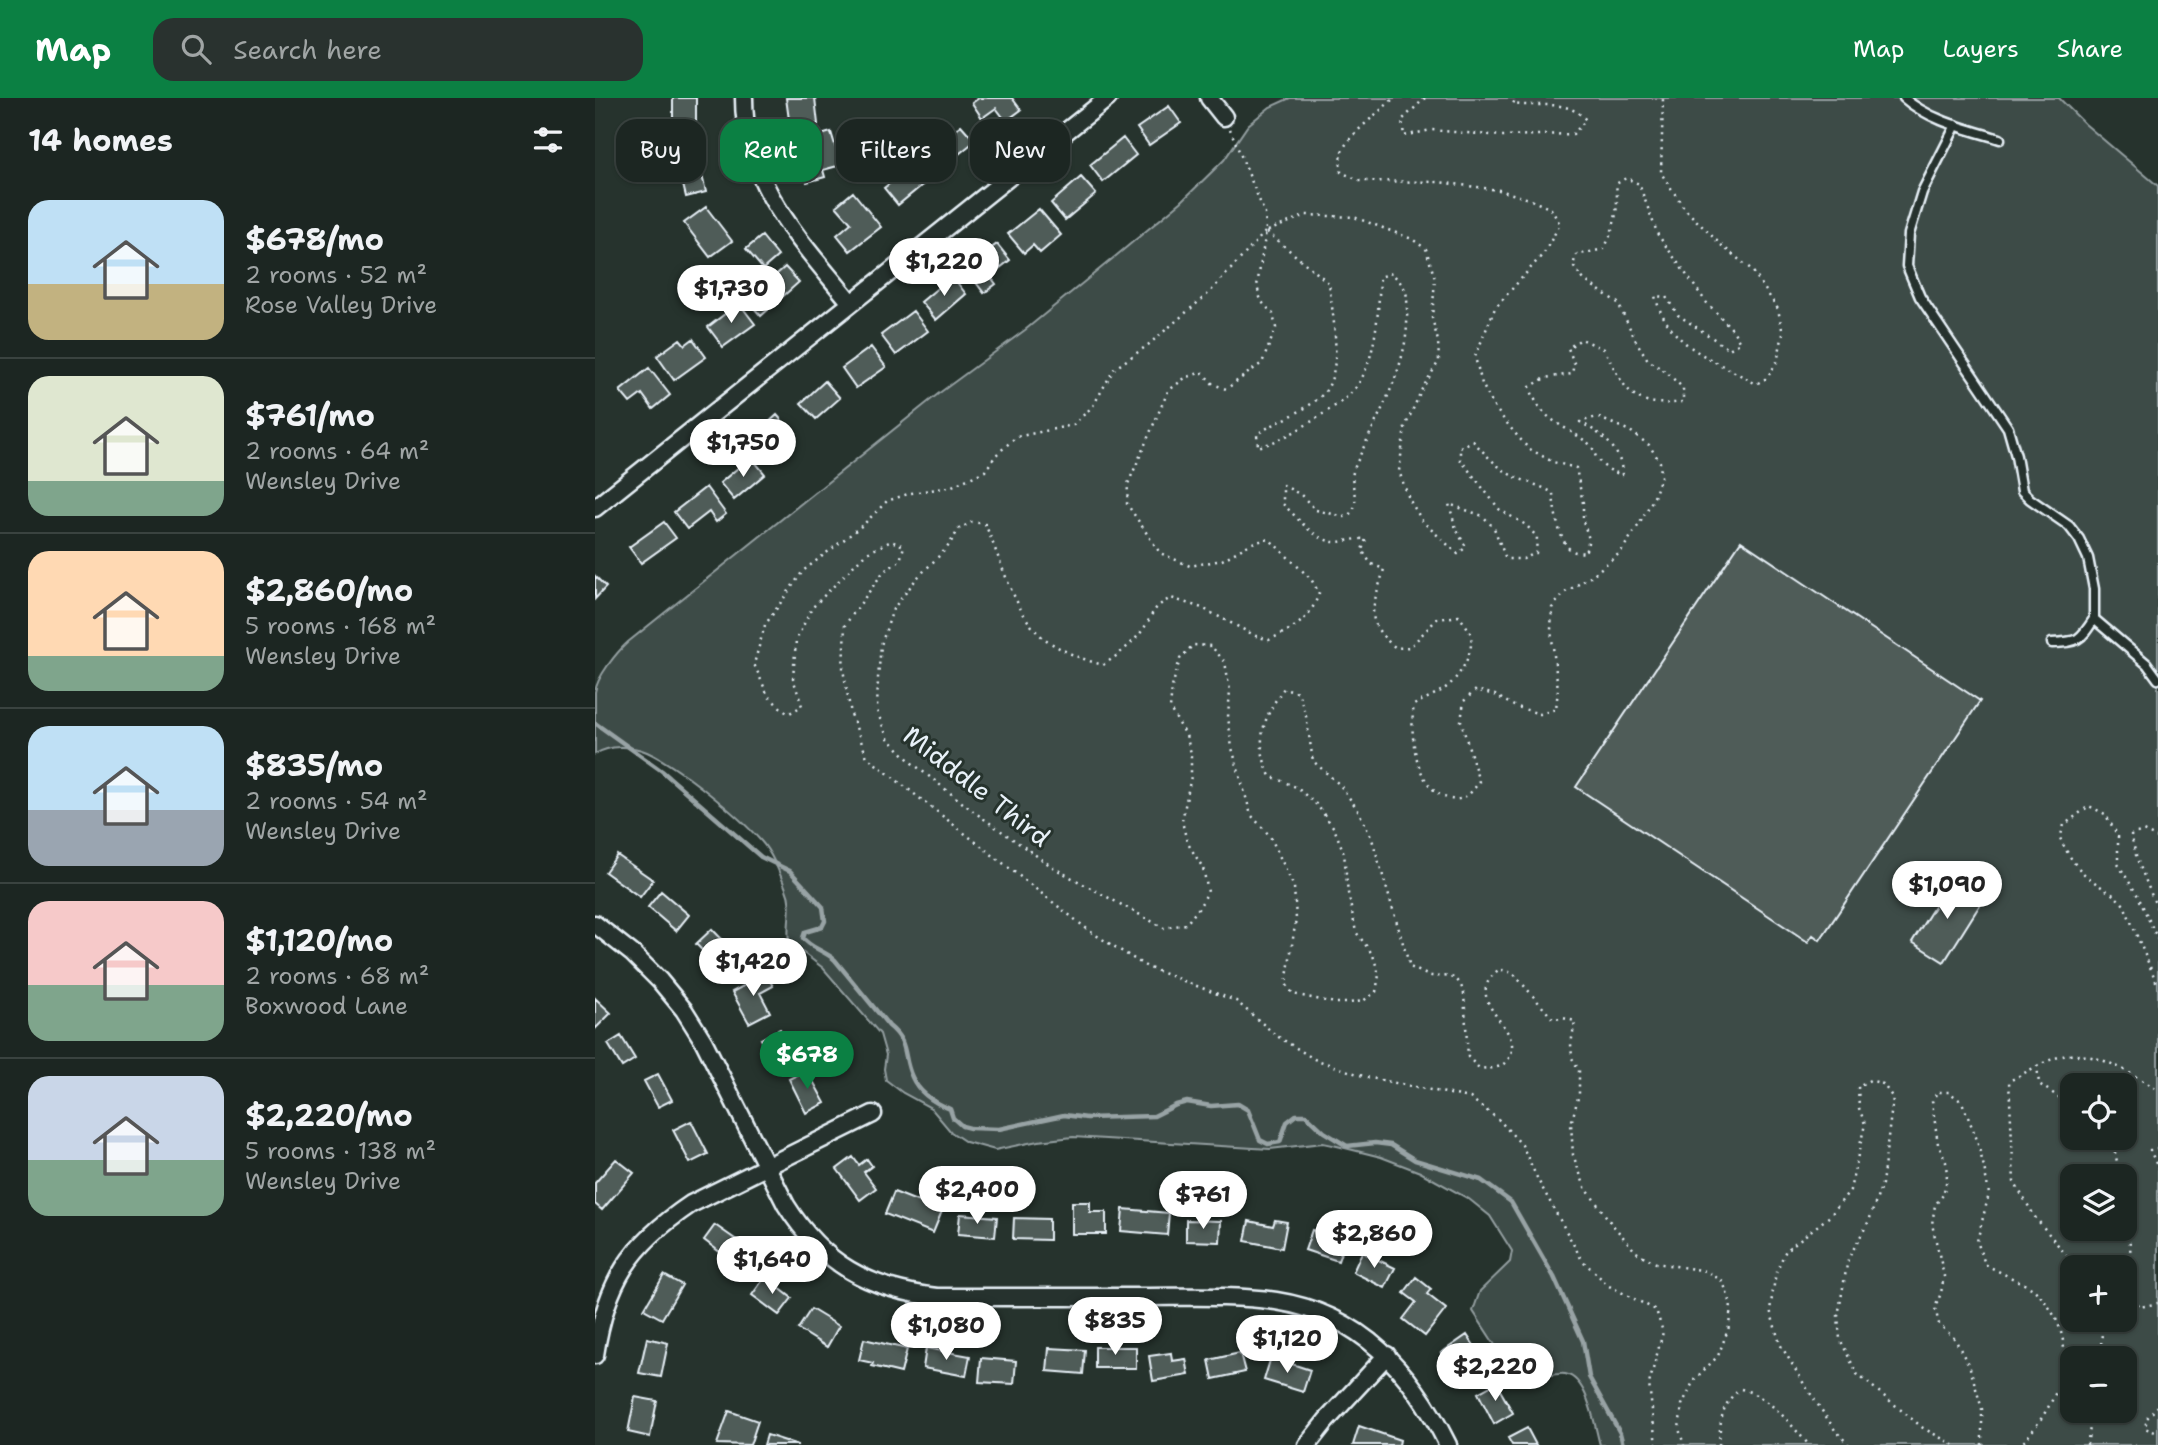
<!DOCTYPE html>
<html lang="en">
<head>
<meta charset="utf-8">
<style>
  body { margin:0; font-family:"Shantell Sans",sans-serif; background:#29322f; color:#f1f3f6; height:100vh; display:flex; flex-direction:column; font-size:26px; white-space:nowrap }
  * { box-sizing:border-box; margin:0 }
  p { font-size:23px; color:#a0a5a5 }
  .icon { flex:none; width:38px; height:38px; fill:none; stroke:currentColor; stroke-width:2; stroke-linecap:round; stroke-linejoin:round }
  .map { position:relative; flex:1; overflow:hidden }
  .sheet { display:flex; flex-direction:column; background:#1c2622; width:595px }
  .sheet>* { flex:none }
  .top-card { position:absolute; left:21px; top:21px; width:665px; height:63px; display:flex; gap:14px }
  .buttons { position:absolute; left:1465px; top:975px; display:grid; gap:14px }
  .buttons a { display:grid; place-items:center; width:77px; height:77px; border-radius:14px; background:#1c2622; box-shadow:0 2px 5px #0004,0 0 0 2px #3a4340; font-size:35px }
  .price { position:absolute; translate:-50% -60px; padding:0 16px; border-radius:24px; background:#fff; color:#222; font-size:23px; line-height:46px; filter:drop-shadow(0 2px 4px #0008) }
  .price::after { content:''; position:absolute; left:50%; top:42px; width:21px; height:16px; margin-left:-10px; background:inherit; clip-path:polygon(0 0,100% 0,50% 100%) }
  .price.current { background:#0b8043; color:#fff }
  ul { padding:0; list-style:none }
  li { display:flex; align-items:center; gap:21px; height:175px; padding:0 28px }
  li+li { border-top:2px solid #3a4340 }
  li span { display:grid; place-items:center; flex:none; width:196px; height:140px; border-radius:21px; color:#555 }
  li>.icon { margin-inline-start:auto }
  span .icon { width:84px; height:84px; fill:#fffc; stroke-width:1 }
  li b { font-size:30px }
  h2 { display:flex; justify-content:space-between; align-items:center; height:84px; padding:0 28px; font-size:30px }
  .chip { padding:0 24px; border-radius:21px; background:#1c2622; box-shadow:0 2px 5px #0004,0 0 0 2px #3a4340; font-size:24px; line-height:63px }
  .chip.current { background:#0b8043; color:#fff }
  header { display:flex; align-items:center; gap:42px; box-sizing:border-box; height:98px; padding:0 35px; background:#0b8043; color:#fff }
  header strong { font-size:33px }
  nav { display:flex; gap:38px; margin-inline-start:auto; font-size:24px }
  .search { width:490px; height:63px; background:#29322f; display:flex; align-items:center; gap:18px; box-sizing:border-box; padding:0 24px; border-radius:21px; color:#a0a5a5; font-size:26px }
  main { display:flex; flex:1; min-height:0 }
  .map>svg:first-child { display:block }
</style>
</head>
<body>
<header>
<strong>Map</strong>
<div class="search"><svg class="icon" aria-label="search" viewBox="0 0 24 24"><circle cx="10" cy="10" r="6"/><path d="M15 15l6 6"/></svg>Search here</div>
<nav><a>Map</a><a>Layers</a><a>Share</a></nav>
</header>
<main>
<section class="sheet">
<h2>14 homes<svg class="icon" aria-label="filters" viewBox="0 0 24 24"><path d="M4 7h16M4 17h16"/><circle cx="9" cy="7" r="2"/><circle cx="15" cy="17" r="2"/></svg></h2>
<ul>
<li><span style="background:linear-gradient(#bfe0f5 60%,#c2b280 0)"><svg class="icon" aria-label="home" viewBox="0 0 24 24"><path d="M3 11l9-7 9 7M6 9v11h12V9"/></svg></span><div><b>$678/mo</b><p>2 rooms · 52 m²</p><p>Rose Valley Drive</p></div></li>
<li><span style="background:linear-gradient(#dfe7d0 75%,#7fa58c 0)"><svg class="icon" aria-label="home" viewBox="0 0 24 24"><path d="M3 11l9-7 9 7M6 9v11h12V9"/></svg></span><div><b>$761/mo</b><p>2 rooms · 64 m²</p><p>Wensley Drive</p></div></li>
<li><span style="background:linear-gradient(#ffd9b3 75%,#7fa58c 0)"><svg class="icon" aria-label="home" viewBox="0 0 24 24"><path d="M3 11l9-7 9 7M6 9v11h12V9"/></svg></span><div><b>$2,860/mo</b><p>5 rooms · 168 m²</p><p>Wensley Drive</p></div></li>
<li><span style="background:linear-gradient(#bfe0f5 60%,#9aa5b1 0)"><svg class="icon" aria-label="home" viewBox="0 0 24 24"><path d="M3 11l9-7 9 7M6 9v11h12V9"/></svg></span><div><b>$835/mo</b><p>2 rooms · 54 m²</p><p>Wensley Drive</p></div></li>
<li><span style="background:linear-gradient(#f6c9c9 60%,#7fa58c 0)"><svg class="icon" aria-label="home" viewBox="0 0 24 24"><path d="M3 11l9-7 9 7M6 9v11h12V9"/></svg></span><div><b>$1,120/mo</b><p>2 rooms · 68 m²</p><p>Boxwood Lane</p></div></li>
<li><span style="background:linear-gradient(#c9d6e8 60%,#7fa58c 0)"><svg class="icon" aria-label="home" viewBox="0 0 24 24"><path d="M3 11l9-7 9 7M6 9v11h12V9"/></svg></span><div><b>$2,220/mo</b><p>5 rooms · 138 m²</p><p>Wensley Drive</p></div></li>
</ul>
</section>
<div class="map">
<svg width="1563" height="1347" viewBox="0 0 1563 1347">
  <rect width="100%" height="100%" fill="#26332d"/>
  <filter id="ink" filterUnits="userSpaceOnUse"><feTurbulence type="fractalNoise" baseFrequency=".0143" numOctaves="2"/><feDisplacementMap in="SourceGraphic" scale="14" xChannelSelector="R" yChannelSelector="G"/><feConvolveMatrix kernelMatrix="1 2 1 2 8 2 1 2 1" color-interpolation-filters="sRGB"/></filter>
  <g filter="url(#ink)">
    <path fill="#3e4b47" stroke="#939ea0" stroke-width="2" fill-rule="evenodd" d="M695,0H1464L1490,26L1563,88V1347H1005C999,1326 992,1272 964,1276C942,1278 930,1284 908,1278L901,1264L900,1247L878,1213L885,1193L915,1164L917,1153L895,1118L874,1101L825,1074L786,1059L742,1048L728,1045L675,1051L478,1039L443,1043L400,1052L371,1044L356,1034L336,1010L308,995L291,982L289,971L291,957L285,936L228,870L194,844C191,826 199,808 191,791C185,776 177,755 166,743C143,717 83,668 52,654C35,647 15,647 0,656C0,636 0,614 0,594C2,579 21,555 33,544L343,296L430,232L522,157L586,104L629,62L653,27L675,9ZM1477,987H1530V1040H1477ZM1477,1078H1530V1130H1477ZM1477,1169H1530V1222H1477ZM1477,1260H1530V1312H1477Z"/>
    <g fill="none" stroke-linecap="round" stroke-linejoin="round">
      <path stroke="#98a3a5" stroke-width="4.5" d="M0,625L67,673L166,759L195,773L228,809L230,823L227,829L210,834L208,840C215,850 230,853 240,862L294,928C315,945 307,958 317,979C324,995 340,1005 355,1011L358,1020L367,1028L375,1030L404,1031L469,1017L492,1020L559,1018L581,1007L592,1004L616,1008L643,1006L653,1012L665,1042L673,1046L685,1044L692,1024L701,1017H711L729,1034L752,1048L780,1045L796,1047L820,1062L886,1082L916,1104L959,1179L988,1243L994,1279L1025,1335L1028,1347"/>
    </g>
    <path fill="#505c59" stroke="#e8f1f8" stroke-width="2" d="M78,0H101V31H78Z
      M191,0H220L223,26L195,29Z
      M384,0H417L426,12L411,23L401,10L387,20L377,5Z
      M574,8L586,25L554,47L542,30Z
      M366,27L380,43L349,68L336,52Z
      M236,34L246,67L228,72L230,79L212,84L207,68L220,64L213,41Z
      M528,40L541,57L508,84L495,67Z
      M99,44L111,94L91,99L79,49Z
      M324,62L337,79L303,107L289,90Z
      M486,79L501,96L470,122L456,105Z
      M258,94L286,129L255,153L242,137L256,125L241,108Z
      M111,109L137,143L115,159L89,125Z
      M444,111L466,137L445,155L438,147L429,155L413,136Z
      M167,138L183,158L168,171L151,151Z
      M402,146L415,162L395,178L401,186L389,195L370,170Z
      M190,169L204,184L166,218L152,202Z
      M357,178L371,196L341,222L326,204Z
      M144,205L160,226L128,249L113,229Z
      M318,213L333,233L301,257L286,237Z
      M85,241L90,247L98,241L111,259L79,282L62,258Z
      M276,249L291,269L261,290L247,270Z
      M54,270L75,297L58,311L47,296L35,305L25,293Z
      M230,283L245,300L221,321L206,305Z
      M182,317L197,334L177,353L161,336Z
      M156,359L170,376L139,402L125,385Z
      M111,389L131,416L121,424L114,414L92,431L79,414Z
      M69,424L81,440L46,465L34,449Z
      M1146,443L1385,603L1225,842L1218,837L1213,844L981,689Z
      M0,478L11,489L0,501Z
      M22,757L58,782L45,799L10,774Z
      M1356,782L1388,802L1349,864L1317,844Z
      M1328,783L1336,789L1327,802L1318,796Z
      M66,793L94,817L81,833L53,809Z
      M117,831L147,862L131,877L101,846Z
      M171,876L178,888L165,895L175,914L154,925L137,894Z
      M0,900L16,915L0,931Z
      M185,931L190,941L199,936L208,952L199,957L202,962L183,972L166,941Z
      M26,938L40,961L27,969L13,946Z
      M212,972L230,1005L211,1015L194,981Z
      M63,976L77,1002L63,1009L49,983Z
      M96,1023L113,1056L95,1065L78,1032Z
      M258,1059L264,1067L272,1061L277,1068L269,1074L281,1090L265,1102L242,1071Z
      M21,1061L39,1075L7,1112L0,1106V1085Z
      M299,1094L347,1113L338,1135L290,1116Z
      M477,1104H495V1114H511V1136H477Z
      M528,1111L574,1115L572,1137L526,1133Z
      M365,1116L402,1119L400,1139L363,1136Z
      M419,1120L454,1121V1142L418,1141Z
      M591,1122L626,1123L625,1144L591,1143Z
      M680,1122L692,1124L687,1150L650,1143L654,1123L678,1128Z
      M120,1127L150,1148L138,1164L109,1142Z
      M717,1132L750,1143L743,1163L710,1152Z
      M767,1154L800,1170L790,1190L758,1174Z
      M69,1177L87,1187L67,1221L49,1211Z
      M170,1179L197,1200L184,1217L157,1197Z
      M821,1179L836,1191L832,1196L851,1211L830,1238L808,1221L821,1204L809,1195Z
      M216,1211L244,1228L232,1249L203,1231Z
      M872,1237L880,1249L872,1254L884,1273L867,1284L846,1255Z
      M52,1240L73,1245L66,1279L44,1275Z
      M269,1241L312,1251L306,1275L277,1268L278,1265L264,1262Z
      M500,1249H541V1270H500Z
      M331,1250L375,1258L371,1278L328,1270Z
      M454,1250L490,1252L488,1276L452,1273Z
      M576,1255L577,1263L591,1261L594,1277L558,1283L554,1258Z
      M645,1255L650,1274L618,1281L614,1262Z
      M676,1259L715,1272L708,1294L669,1282Z
      M386,1260L421,1263L419,1286L384,1284Z
      M901,1285L918,1315L899,1326L883,1295Z
      M40,1299L62,1303L55,1339L33,1334Z
      M134,1313L163,1323L155,1347L122,1346Z
      M764,1328L805,1342L804,1347H758Z
      M932,1330L941,1347H917L913,1340Z
      M172,1337L203,1347H169Z"/>
    <g fill="none" stroke-linecap="round" stroke-linejoin="round">
      <g stroke="#e8f1f8" stroke-width="13">
        <path id="lane" d="M1309,0C1335,23 1373,31 1405,41
          M1361,27L1327,94L1314,136L1312,168L1325,199L1413,330L1421,358L1427,393L1435,401L1474,428L1484,441L1493,460L1499,491V521L1552,566L1563,581
          M1457,545C1483,544 1485,543 1499,521"/>
      </g>
      <g stroke="#e8f1f8" stroke-width="21">
        <path id="street" d="M149,0C149,86 205,142 256,205
          M614,0L629,19
          M0,410L513,0
          M0,826L38,856L65,883L89,912L109,944L191,1107C228,1166 273,1191 342,1199C411,1199 480,1199 549,1199C593,1199 638,1197 681,1203C766,1216 817,1274 853,1347
          M0,1257C11,1184 35,1147 96,1106L278,1016
          M712,1347L731,1323L792,1257"/>
      </g>
      <path stroke="#e8f1f8" stroke-width="2.5" stroke-dasharray="2 5" stroke-linecap="butt" d="M830,0L807,22L809,38L836,32L907,38L978,36L991,22C971,0 948,10 918,6L921,0
        M635,31L670,116L671,133
        M673,133L711,117L759,119L817,141L831,151L840,181L837,220L843,243L844,263L827,291L810,329L804,373L814,401L828,424L863,456L871,449L861,431L854,406L888,418L899,430L911,461H928L941,455L942,439L931,427L905,412L865,361V349L878,343C890,356 901,368 916,377C930,384 945,387 958,395C959,410 964,447 978,453C982,455 986,454 990,455L994,441L988,423V405L981,370L958,364L933,350L919,334L899,309L887,286L880,259L900,210L949,155L965,126L956,111L934,101L904,92L844,84L765,83L746,74C746,68 745,62 746,57C749,40 785,14 799,0
        M672,134L734,185C737,214 750,275 727,297C710,314 682,323 662,336L663,349C685,343 703,332 722,320C732,313 744,306 753,298C782,272 783,215 785,179L797,175C801,180 808,186 810,192C813,198 812,207 812,213C815,270 780,320 759,371C752,388 771,408 750,419L721,412L706,397L688,387V406C702,419 717,440 738,444C745,445 759,440 771,441L767,452L776,466L789,471C779,509 766,522 801,550L815,549L842,521L864,518C868,524 874,530 876,537C879,555 864,581 849,591C840,597 829,601 819,607C814,636 820,689 852,700C867,705 876,696 884,684L866,623L869,603L881,592L900,597L919,608L945,616L961,611L963,591L956,532L957,510L969,495L995,479L1025,455L1045,425L1059,399L1066,378L1065,364L1054,347L1035,333L1002,319L985,324C1007,336 1027,351 1027,377C1016,373 1008,370 1001,359C999,354 998,348 993,345C968,326 945,323 935,289L950,280L977,276L979,265L973,250L986,241L1009,251C1030,291 1036,311 1088,304V290L1071,274L1053,262L1041,243L1023,205L989,182L978,168L981,157L1009,151C1020,130 1024,110 1021,86L1031,80L1044,86L1063,137L1111,204L1138,232L1145,245L1134,251L1083,217L1071,199L1060,198C1075,251 1118,260 1161,286L1172,280L1182,264L1188,236L1183,211L1157,172L1126,147L1090,111L1066,75L1068,0
        M1563,740L1548,733L1536,737L1542,761L1563,813
        M1563,842L1543,798L1523,766V738L1510,716L1494,708L1469,727L1465,740C1472,755 1480,769 1494,780C1506,790 1519,795 1529,807L1563,888
        M1442,967L1444,986L1477,1008
        M1517,1040L1525,1078
        M1563,1051L1555,1052L1563,1070
        M1530,1102C1531,1118 1534,1133 1535,1148C1537,1169 1532,1191 1545,1209L1563,1205
        M1481,1169L1440,1119L1419,1084L1414,983C1433,974 1452,960 1473,957C1505,954 1538,977 1563,992
        M1505,1260L1508,1222
        M1563,1269V1275
        M1563,1308L1552,1320L1550,1330L1560,1334L1563,1332
        M1061,1347L1054,1286L1068,1234L1061,1212L1014,1188L987,1162L943,1082L927,1047L903,1021L875,1000L771,979L719,961L682,938L641,903L552,869L496,834L272,659L256,616L248,571L250,527L289,473L305,463L309,448L296,443L270,456L217,510L201,542L198,580L207,608L193,616L173,598L159,566L170,527L208,473L269,426L292,403L316,395L355,389L390,373L401,357L421,339L478,327L498,308L519,271L553,247L614,195L671,133L662,188L666,203L678,216L681,230L667,265L631,291L618,286L607,274L590,280L573,293L533,386L532,406L565,455L595,468L627,462L657,445L674,441L716,481L724,495C714,524 700,529 674,542L661,538L607,510L576,500C555,511 559,516 547,533C536,547 522,558 508,567C486,561 463,552 445,537C420,515 404,457 390,426L377,424L364,431L352,450L322,480L298,511L286,547L283,580L282,613L292,639L317,665L382,716L459,770L569,830L591,826L603,811L613,794L608,770L592,744L587,723L596,678V655L591,637L575,611L577,589L585,561L598,547L616,548L630,564L635,592L633,619L637,650L656,717L675,738L699,789L701,821L691,886L698,896L740,905H754L768,903L781,894L784,877L778,857L761,834L753,795L749,755L739,730L722,707L701,689L675,678C659,644 668,619 689,590L703,594L711,618L718,663L745,687L763,712L777,741L815,869C822,872 830,877 837,878C855,879 863,875 869,896L873,959L884,970C896,971 907,971 914,960C929,935 886,915 891,889C893,881 899,876 904,871L918,875L958,921L968,920L980,923L976,946L977,960L984,972V996L976,1026L978,1057L990,1089L1016,1125L1041,1154L1061,1165L1112,1173L1128,1184L1136,1206L1134,1229L1123,1258L1099,1282L1087,1307L1084,1331L1089,1347
        M1124,1347C1125,1324 1126,1304 1146,1291C1177,1300 1193,1324 1214,1347
        M1254,1347L1240,1332L1209,1286L1185,1246L1175,1212L1181,1174L1191,1152L1235,1118L1255,1092L1270,1026L1264,1010L1263,988L1275,982L1288,986L1298,1000L1287,1086L1274,1123L1253,1161L1243,1218L1245,1241L1262,1276L1328,1330L1359,1347
        M1387,1347V1311L1375,1270L1360,1241L1344,1226L1340,1210L1346,1195L1349,1178L1337,1126L1340,1107L1348,1097L1352,1081L1351,1064L1343,1046L1337,1004L1342,994H1354L1367,1004L1381,1039L1389,1069L1394,1096L1382,1143L1390,1166C1405,1175 1425,1183 1438,1191C1447,1198 1456,1211 1461,1221C1483,1268 1457,1310 1426,1347
        M1492,1347L1498,1312"/>
      <use href="#lane" stroke="#26332d" stroke-width="8"/>
      <use href="#street" stroke="#26332d" stroke-width="16"/>
    </g>
  </g>
  <g text-anchor="middle" dominant-baseline="central" stroke-width="6" stroke-linejoin="round" paint-order="stroke">
    <g font-size="26" fill="#e8f1f8" stroke="#26332d">
      <text transform="translate(382 688) rotate(38)">Midddle Third</text>
    </g>
  </g>
</svg>
<div class="buttons">
<a><svg class="icon" aria-label="locate" viewBox="0 0 24 24"><circle cx="12" cy="12" r="6"/><path d="M12 2v4M12 18v4M2 12h4M18 12h4"/></svg></a>
<a><svg class="icon" aria-label="layers" viewBox="0 0 24 24"><path d="M12 4l9 5-9 5-9-5zM3 14l9 5 9-5"/></svg></a>
<a>+</a>
<a>−</a>
</div>
<b class="price" style="left:349px;top:200px">$1,220</b>
<b class="price" style="left:136px;top:227px">$1,730</b>
<b class="price" style="left:148px;top:381px">$1,750</b>
<b class="price" style="left:1352px;top:823px">$1,090</b>
<b class="price" style="left:158px;top:900px">$1,420</b>
<b class="price current" style="left:212px;top:993px">$678</b>
<b class="price" style="left:382px;top:1128px">$2,400</b>
<b class="price" style="left:608px;top:1133px">$761</b>
<b class="price" style="left:779px;top:1172px">$2,860</b>
<b class="price" style="left:177px;top:1198px">$1,640</b>
<b class="price" style="left:520px;top:1259px">$835</b>
<b class="price" style="left:351px;top:1264px">$1,080</b>
<b class="price" style="left:692px;top:1277px">$1,120</b>
<b class="price" style="left:900px;top:1305px">$2,220</b>
<div class="top-card">
<a class="chip">Buy</a>
<a class="chip current">Rent</a>
<a class="chip">Filters</a>
<a class="chip">New</a>
</div>
</div>
</main>
</body>
</html>
